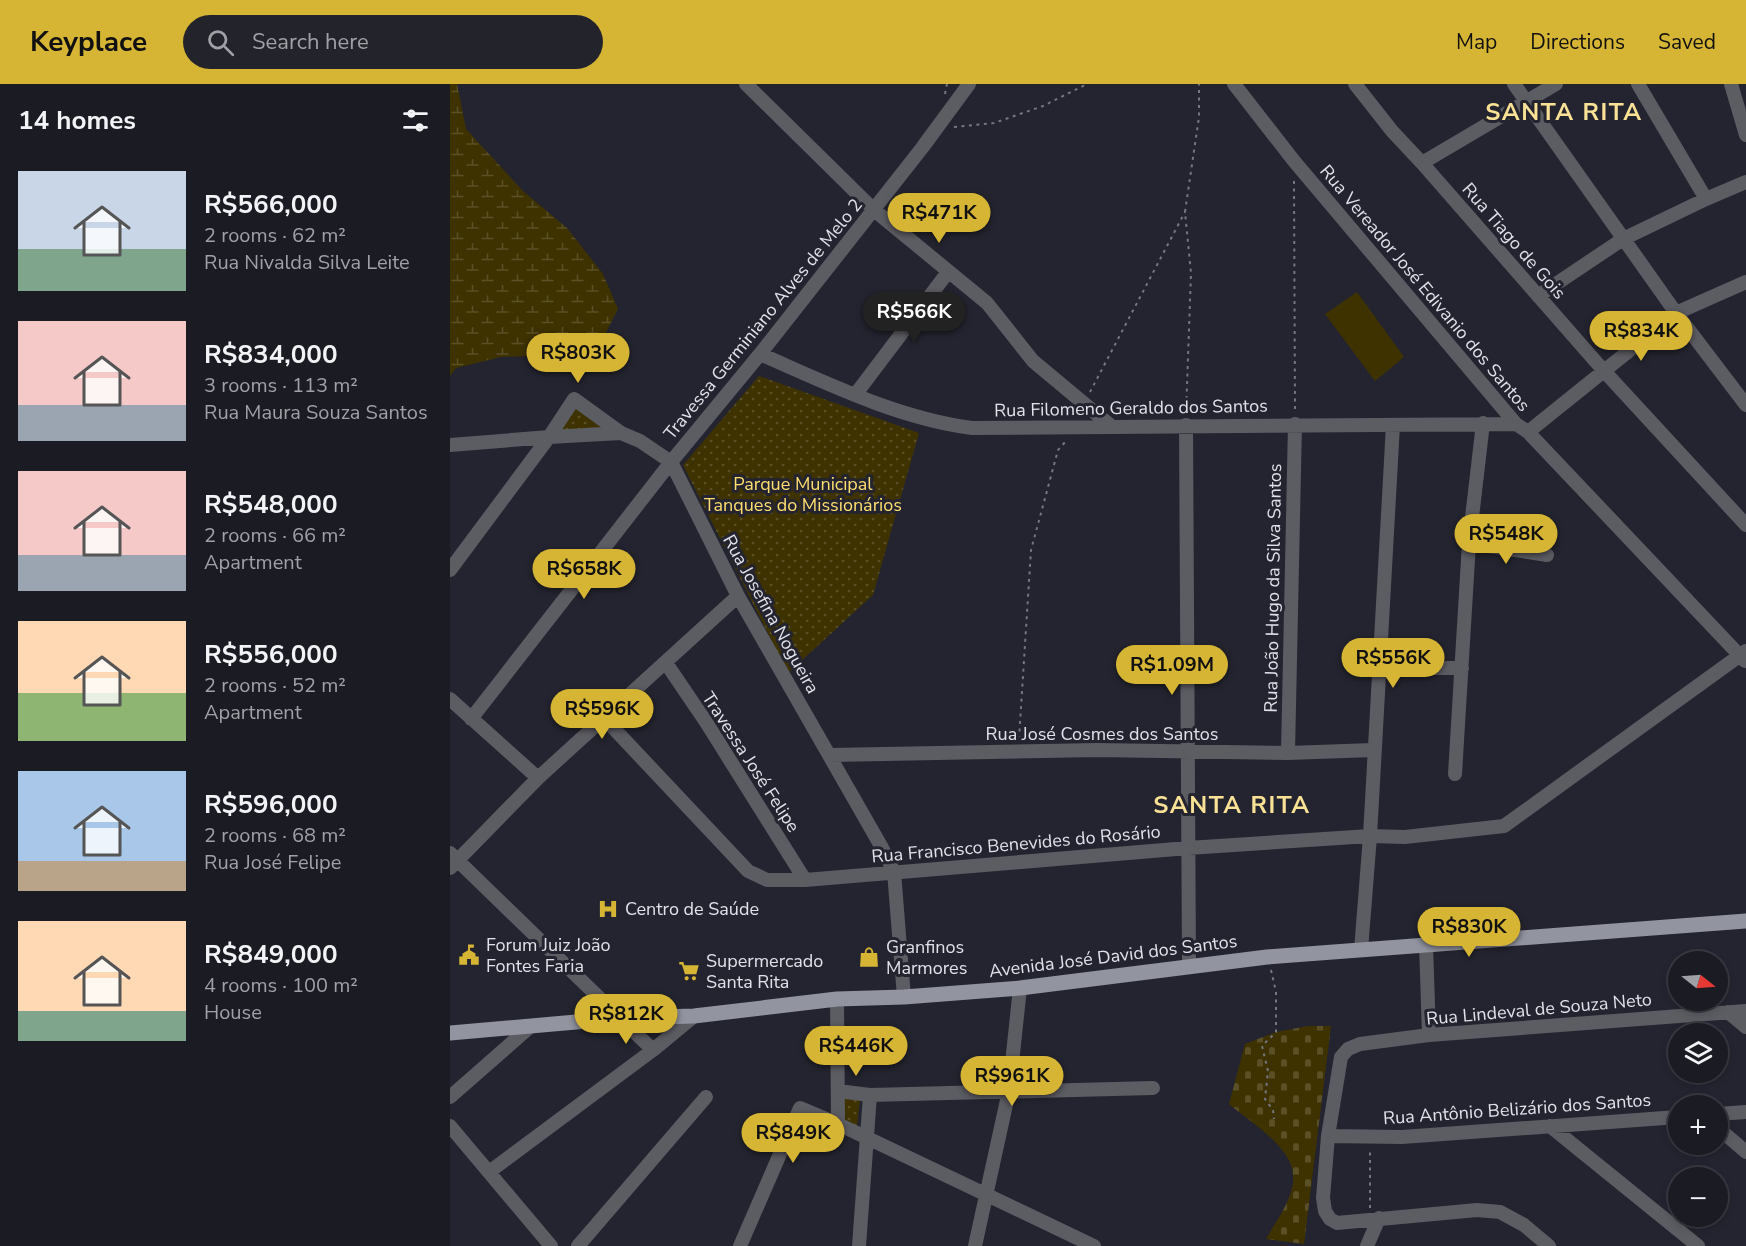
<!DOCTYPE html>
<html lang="en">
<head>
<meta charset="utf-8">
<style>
  body { margin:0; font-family:"Nunito Sans",sans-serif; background:#23242b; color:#f1f3f6; height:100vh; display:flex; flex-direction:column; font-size:22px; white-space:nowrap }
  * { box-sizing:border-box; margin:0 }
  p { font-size:20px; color:#9fa1a6 }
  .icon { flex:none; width:33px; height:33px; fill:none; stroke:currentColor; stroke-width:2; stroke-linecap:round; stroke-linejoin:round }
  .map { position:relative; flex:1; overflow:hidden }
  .panel { display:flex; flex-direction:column; background:#1a1b23; width:450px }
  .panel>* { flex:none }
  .needle { width:39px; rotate:107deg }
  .fabs { position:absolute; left:1218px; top:867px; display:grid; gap:12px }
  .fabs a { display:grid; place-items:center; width:60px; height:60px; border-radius:50%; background:#1a1b23; box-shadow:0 3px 9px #0003,0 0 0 2px #383941; font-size:30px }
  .price { position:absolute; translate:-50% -51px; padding:0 14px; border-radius:21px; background:#d7b534; color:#111; font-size:20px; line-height:39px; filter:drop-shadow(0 2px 3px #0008) }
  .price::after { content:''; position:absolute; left:50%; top:36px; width:18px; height:14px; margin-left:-9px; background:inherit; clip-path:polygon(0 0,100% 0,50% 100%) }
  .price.selected { background:#222; color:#fff }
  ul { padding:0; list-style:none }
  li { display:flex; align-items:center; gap:18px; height:150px; padding:0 18px }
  li span { display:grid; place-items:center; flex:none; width:168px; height:120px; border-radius:0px; color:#555 }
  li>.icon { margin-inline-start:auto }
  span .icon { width:72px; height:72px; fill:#fffc; stroke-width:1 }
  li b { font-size:26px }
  h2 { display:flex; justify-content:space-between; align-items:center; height:72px; padding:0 18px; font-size:26px }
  header { display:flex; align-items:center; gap:36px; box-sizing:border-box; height:84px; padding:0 30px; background:#d7b534; color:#111 }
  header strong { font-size:28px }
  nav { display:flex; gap:33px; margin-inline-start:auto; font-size:21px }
  .search { width:420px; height:54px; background:#23242b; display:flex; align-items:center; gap:15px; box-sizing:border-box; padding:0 21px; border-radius:33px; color:#9fa1a6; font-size:22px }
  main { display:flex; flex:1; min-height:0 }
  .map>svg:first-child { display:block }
</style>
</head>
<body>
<header>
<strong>Keyplace</strong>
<div class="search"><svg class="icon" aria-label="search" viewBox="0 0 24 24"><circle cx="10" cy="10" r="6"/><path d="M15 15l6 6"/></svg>Search here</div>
<nav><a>Map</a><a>Directions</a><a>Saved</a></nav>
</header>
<main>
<section class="panel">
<h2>14 homes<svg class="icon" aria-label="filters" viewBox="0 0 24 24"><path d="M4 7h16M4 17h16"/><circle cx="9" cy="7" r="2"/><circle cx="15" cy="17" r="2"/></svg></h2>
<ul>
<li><span style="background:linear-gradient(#c9d6e8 65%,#7fa58c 0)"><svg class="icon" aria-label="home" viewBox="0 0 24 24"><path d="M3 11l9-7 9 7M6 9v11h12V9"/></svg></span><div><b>R$566,000</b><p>2 rooms · 62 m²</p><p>Rua Nivalda Silva Leite</p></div></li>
<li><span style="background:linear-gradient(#f6c9c9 70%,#9aa5b1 0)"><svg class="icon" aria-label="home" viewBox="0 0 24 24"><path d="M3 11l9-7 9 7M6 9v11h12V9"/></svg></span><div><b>R$834,000</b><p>3 rooms · 113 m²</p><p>Rua Maura Souza Santos</p></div></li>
<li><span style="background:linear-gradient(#f6c9c9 70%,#9aa5b1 0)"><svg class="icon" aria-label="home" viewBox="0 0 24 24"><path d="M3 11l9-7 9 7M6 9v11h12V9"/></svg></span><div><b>R$548,000</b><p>2 rooms · 66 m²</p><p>Apartment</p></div></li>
<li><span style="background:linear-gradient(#ffd9b3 60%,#8fb573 0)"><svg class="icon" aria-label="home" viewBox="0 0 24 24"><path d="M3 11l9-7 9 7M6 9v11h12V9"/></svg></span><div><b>R$556,000</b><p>2 rooms · 52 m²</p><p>Apartment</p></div></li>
<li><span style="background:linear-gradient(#a9c7e8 75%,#b9a48a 0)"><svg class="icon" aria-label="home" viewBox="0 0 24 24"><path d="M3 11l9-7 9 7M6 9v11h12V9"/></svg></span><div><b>R$596,000</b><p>2 rooms · 68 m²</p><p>Rua José Felipe</p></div></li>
<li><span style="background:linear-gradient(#ffd9b3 75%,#7fa58c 0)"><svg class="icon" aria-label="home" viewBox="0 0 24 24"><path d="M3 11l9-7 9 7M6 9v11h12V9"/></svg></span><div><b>R$849,000</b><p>4 rooms · 100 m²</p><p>House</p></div></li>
</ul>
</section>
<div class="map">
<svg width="1296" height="1162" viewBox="0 0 1296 1162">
  <defs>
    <pattern id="grass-dots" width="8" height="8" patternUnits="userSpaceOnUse" patternTransform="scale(1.5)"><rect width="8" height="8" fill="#3e3200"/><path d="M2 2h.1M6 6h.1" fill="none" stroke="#5a4f25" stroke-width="1.8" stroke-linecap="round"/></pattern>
    <pattern id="wetland-marsh" width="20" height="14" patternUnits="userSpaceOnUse" patternTransform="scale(1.5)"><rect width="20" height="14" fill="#3e3200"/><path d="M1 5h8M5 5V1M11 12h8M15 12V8" fill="none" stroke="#5a4f25"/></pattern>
    <pattern id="cemetery-stones" width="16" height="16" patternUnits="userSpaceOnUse" patternTransform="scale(1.5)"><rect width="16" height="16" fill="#3e3200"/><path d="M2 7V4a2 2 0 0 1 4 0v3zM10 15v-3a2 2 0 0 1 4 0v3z" fill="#5a4f25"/></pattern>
  </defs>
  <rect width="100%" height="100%" fill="#23242f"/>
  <path fill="url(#grass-dots)" d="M309,292L469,349L423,511L338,589L233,381Z
    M126,324L154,344L109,350Z
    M391,1014L410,1016L407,1042L391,1033Z"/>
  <path fill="url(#wetland-marsh)" d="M0,0H7L16,45L73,107L117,144L153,190L168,225L145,270L51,273L6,284L0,292Z"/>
  <path fill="url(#cemetery-stones)" d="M858,942H881L854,1160L816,1155C826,1137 845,1113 843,1091C842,1063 799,1037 779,1020L795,960L826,948Z"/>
  <path fill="#3e3200" d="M907,208L954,273L925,297L875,230Z"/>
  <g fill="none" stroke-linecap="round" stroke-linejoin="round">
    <path stroke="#757680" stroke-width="2" stroke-dasharray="3 4.5" stroke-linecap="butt" d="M495,10L497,0
      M504,43L544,39L593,22L637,0
      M844,97L845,328
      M640,308L735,128
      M736,330L741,189L735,128L749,33V0
      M569,655L581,466L608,366L617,356
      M821,886L826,908V948L812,962L818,987L815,1015L823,1026L824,1035
      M920,1124V1067"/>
    <path stroke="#5c5c63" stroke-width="14" d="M296,0L424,126L537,219L583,277L661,342
      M784,0L844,77L1066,340L1078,348L1295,577
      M905,0L942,47L972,79L1154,287L1296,441
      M1064,0L1226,229L1296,321
      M1188,0L1256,115
      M1281,0L1296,51
      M972,79L1106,0
      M1088,212L1173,155L1256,115L1296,98
      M310,270C379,300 447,334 522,344L1066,340
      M405,311L498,188
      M736,341L739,882
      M1078,348L1226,229L1296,198
      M0,361L99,353L171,349L190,357L221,378L288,512L431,762L444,788L454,913
      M1019,459L1097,471
      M0,486L99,353L124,315L171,349
      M216,579L256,638L355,796
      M928,584H1012
      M0,615L88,694
      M153,633L298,787L317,796H355L738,764L920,752L955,753L1054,742L1296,567
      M21,635L221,378L310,270L472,64L519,0
      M838,669L845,340
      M380,671L647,666L838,669L923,666
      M1005,690L1019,459L1033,339
      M0,769L203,966
      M0,784L88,694L288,512
      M976,860L979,951
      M911,866L920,752L943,341
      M387,915L388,1040
      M1278,928L1296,943
      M388,1007L420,1011L703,1004
      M0,1013L81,942
      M1268,1030L1296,1028
      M0,1042L101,1162
      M1100,1042L1248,1162
      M1268,1044L1296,1068
      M878,1052L952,1053L1228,1033
      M39,1088L203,966L244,932
      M128,1162L256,1013
      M290,1162L350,1024L388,1040L644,1162
      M409,1162L420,1011
      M525,1162L559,1007L570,904
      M917,1162L929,1134
      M1099,1162L1074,1141L1050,1128L1027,1126L887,1139L880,1135L875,1127L873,1114L878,1052L891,973L898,965L910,960L979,951L1296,927"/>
    <path stroke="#9294a0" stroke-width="15" d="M0,949L172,934L244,932L387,915L454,913L570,904L817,873L1296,837"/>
  </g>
  <defs>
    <g id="hospital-bare" transform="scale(1.62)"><path d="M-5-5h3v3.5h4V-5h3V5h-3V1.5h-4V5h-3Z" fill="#d7b534" stroke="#23242f" stroke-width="2.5" paint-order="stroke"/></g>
    <g id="civic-bare" transform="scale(1.62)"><path d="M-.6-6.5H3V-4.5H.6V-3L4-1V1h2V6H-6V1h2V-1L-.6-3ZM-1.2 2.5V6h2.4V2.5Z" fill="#d7b534" stroke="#23242f" stroke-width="2.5" paint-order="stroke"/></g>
    <g id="shop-bare" transform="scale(1.62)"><path d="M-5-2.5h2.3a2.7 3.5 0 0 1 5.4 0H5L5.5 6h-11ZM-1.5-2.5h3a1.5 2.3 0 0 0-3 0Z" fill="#d7b534" stroke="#23242f" stroke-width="2.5" paint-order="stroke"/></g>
    <g id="supermarket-bare" transform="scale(1.62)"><path d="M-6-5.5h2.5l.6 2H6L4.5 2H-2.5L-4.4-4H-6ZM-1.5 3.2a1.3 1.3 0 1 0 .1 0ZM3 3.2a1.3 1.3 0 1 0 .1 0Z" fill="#d7b534" stroke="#23242f" stroke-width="2.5" paint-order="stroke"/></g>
  </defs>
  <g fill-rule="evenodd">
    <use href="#hospital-bare" x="158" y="825"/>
    <use href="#civic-bare" x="19" y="871"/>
    <use href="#shop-bare" x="419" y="873"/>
    <use href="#supermarket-bare" x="239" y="887"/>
  </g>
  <g text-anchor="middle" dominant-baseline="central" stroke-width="6" stroke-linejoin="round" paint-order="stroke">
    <g font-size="18" fill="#e0e1e9" stroke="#23242f">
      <text transform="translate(1064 157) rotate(49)">Rua Tiago de Gois</text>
      <text transform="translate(975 204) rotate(50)">Rua Vereador José Edivanio dos Santos</text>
      <text transform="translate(313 235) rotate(-51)">Travessa Germiniano Alves de Melo 2</text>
      <text transform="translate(681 324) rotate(-1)">Rua Filomeno Geraldo dos Santos</text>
      <text transform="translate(823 504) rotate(-89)">Rua João Hugo da Silva Santos</text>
      <text transform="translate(321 530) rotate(61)">Rua Josefina Nogueira</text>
      <text x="652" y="650">Rua José Cosmes dos Santos</text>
      <text transform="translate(301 678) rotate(57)">Travessa José Felipe</text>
      <text transform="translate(566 760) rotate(-5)">Rua Francisco Benevides do Rosário</text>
      <text transform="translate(663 872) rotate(-7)">Avenida José David dos Santos</text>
      <text transform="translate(1089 925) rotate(-5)">Rua Lindeval de Souza Neto</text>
      <text transform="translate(1067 1025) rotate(-4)">Rua Antônio Belizário dos Santos</text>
    </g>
    <g font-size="18" fill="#fede6f" stroke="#23242f">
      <text x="353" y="400">Parque Municipal<tspan x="353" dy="21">Tanques do Missionários</tspan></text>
    </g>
    <g font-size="18" fill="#e0e1e9" stroke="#23242f" text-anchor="start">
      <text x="175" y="825">Centro de Saúde</text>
      <text x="36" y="861">Forum Juiz João<tspan x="36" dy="21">Fontes Faria</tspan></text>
      <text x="436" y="863">Granfinos<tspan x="436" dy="21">Marmores</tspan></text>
      <text x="256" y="877">Supermercado<tspan x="256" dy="21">Santa Rita</tspan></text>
    </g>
    <g font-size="24" font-weight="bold" letter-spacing="1.5" fill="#f9e295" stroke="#23242f">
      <text x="1114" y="28">SANTA RITA</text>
      <text x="782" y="721">SANTA RITA</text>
    </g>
  </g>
</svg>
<div class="fabs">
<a><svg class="needle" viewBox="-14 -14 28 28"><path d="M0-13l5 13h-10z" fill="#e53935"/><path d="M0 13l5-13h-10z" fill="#9fa1a6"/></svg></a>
<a><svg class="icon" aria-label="layers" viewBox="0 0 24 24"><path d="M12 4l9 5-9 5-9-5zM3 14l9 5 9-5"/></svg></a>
<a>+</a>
<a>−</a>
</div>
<b class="price" style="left:489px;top:160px">R$471K</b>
<b class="price selected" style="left:464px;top:259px">R$566K</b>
<b class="price" style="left:1191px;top:278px">R$834K</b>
<b class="price" style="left:128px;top:300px">R$803K</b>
<b class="price" style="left:1056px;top:481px">R$548K</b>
<b class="price" style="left:134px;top:516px">R$658K</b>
<b class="price" style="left:943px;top:605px">R$556K</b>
<b class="price" style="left:722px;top:612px">R$1.09M</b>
<b class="price" style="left:152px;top:656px">R$596K</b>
<b class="price" style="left:1019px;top:874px">R$830K</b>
<b class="price" style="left:176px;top:961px">R$812K</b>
<b class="price" style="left:406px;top:993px">R$446K</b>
<b class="price" style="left:562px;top:1023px">R$961K</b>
<b class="price" style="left:343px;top:1080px">R$849K</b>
</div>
</main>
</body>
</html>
